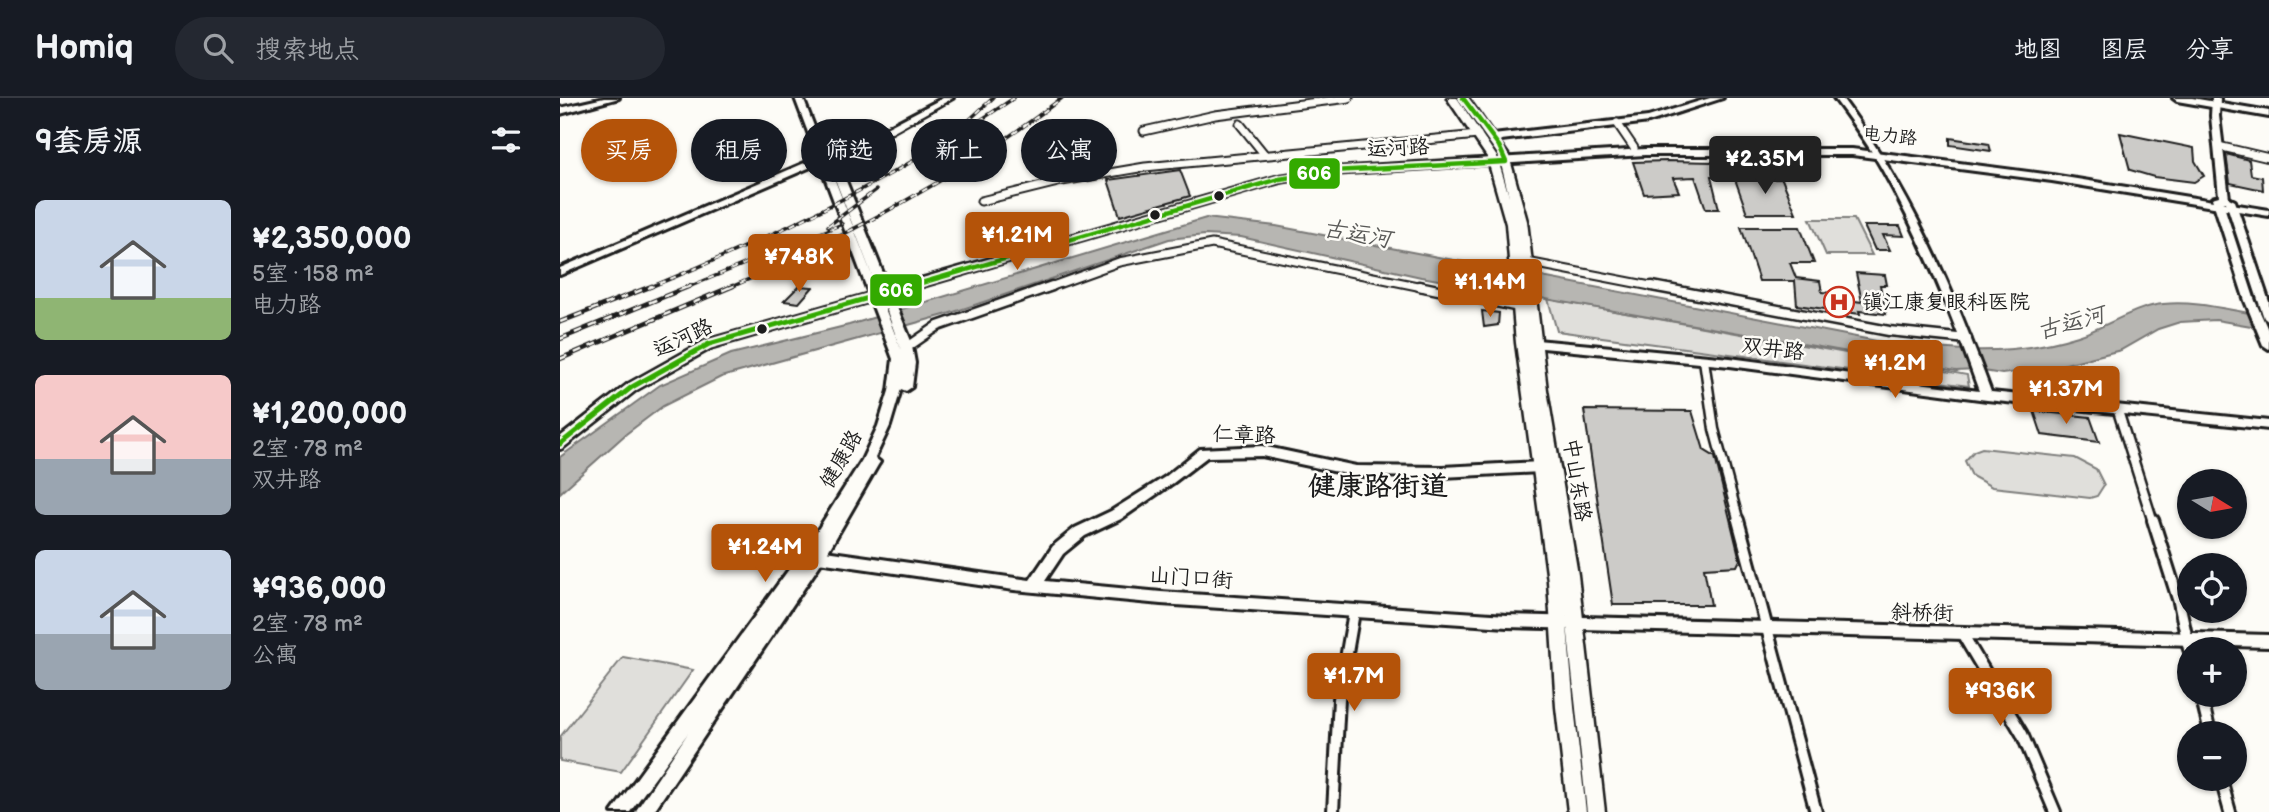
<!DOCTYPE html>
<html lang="zh">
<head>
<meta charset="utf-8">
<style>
  body { margin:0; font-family:"Balsamiq Sans","LXGW WenKai TC",sans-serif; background:#242831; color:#f1f3f6; height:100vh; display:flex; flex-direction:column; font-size:26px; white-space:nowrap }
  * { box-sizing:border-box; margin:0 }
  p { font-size:23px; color:#9ea1a6 }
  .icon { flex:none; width:38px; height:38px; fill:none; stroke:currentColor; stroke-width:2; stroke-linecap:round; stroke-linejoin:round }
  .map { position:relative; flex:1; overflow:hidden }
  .sheet { display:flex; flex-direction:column; background:#171b24; width:560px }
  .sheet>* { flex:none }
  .top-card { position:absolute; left:21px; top:21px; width:665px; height:63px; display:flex; gap:14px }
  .needle { width:46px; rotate:101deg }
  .controls { position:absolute; left:1617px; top:371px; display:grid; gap:14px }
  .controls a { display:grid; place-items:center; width:70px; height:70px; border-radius:50%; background:#171b24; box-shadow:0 2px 5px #0004; font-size:35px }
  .price { position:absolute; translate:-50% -60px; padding:0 16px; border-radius:7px; background:#b45309; color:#fff; font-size:23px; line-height:46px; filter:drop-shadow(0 2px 4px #0008) }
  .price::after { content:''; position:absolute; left:50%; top:42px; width:21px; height:16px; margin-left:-10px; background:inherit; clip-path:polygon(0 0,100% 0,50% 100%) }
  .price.active { background:#222; color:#fff }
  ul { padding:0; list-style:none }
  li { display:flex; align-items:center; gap:21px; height:175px; padding:0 35px }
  li span { display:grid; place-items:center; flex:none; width:196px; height:140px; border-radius:10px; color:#555 }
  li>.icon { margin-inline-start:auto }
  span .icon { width:84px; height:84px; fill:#fffc; stroke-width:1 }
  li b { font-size:30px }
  h2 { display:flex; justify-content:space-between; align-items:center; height:84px; padding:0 35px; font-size:30px }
  .tag { padding:0 24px; border-radius:32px; background:#171b24; box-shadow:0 2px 5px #0004; font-size:24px; line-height:63px }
  .tag.active { background:#b45309; color:#fff }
  header { display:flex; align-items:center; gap:42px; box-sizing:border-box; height:98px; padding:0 35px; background:#171b24; border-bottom:2px solid #363941 }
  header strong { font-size:33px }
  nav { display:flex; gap:38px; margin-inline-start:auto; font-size:24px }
  .search { width:490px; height:63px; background:#242831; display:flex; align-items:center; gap:18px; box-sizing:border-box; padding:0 24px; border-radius:38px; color:#9ea1a6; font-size:26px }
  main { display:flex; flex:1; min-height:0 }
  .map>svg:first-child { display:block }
</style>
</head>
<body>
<header>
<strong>Homiq</strong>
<div class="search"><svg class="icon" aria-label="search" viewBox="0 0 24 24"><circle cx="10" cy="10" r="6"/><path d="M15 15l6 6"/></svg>搜索地点</div>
<nav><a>地图</a><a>图层</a><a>分享</a></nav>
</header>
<main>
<section class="sheet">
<h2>9套房源<svg class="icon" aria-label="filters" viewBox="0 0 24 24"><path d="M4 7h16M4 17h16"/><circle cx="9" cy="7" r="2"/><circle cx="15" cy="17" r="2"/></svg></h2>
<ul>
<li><span style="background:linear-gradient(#c9d6e8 70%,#8fb573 0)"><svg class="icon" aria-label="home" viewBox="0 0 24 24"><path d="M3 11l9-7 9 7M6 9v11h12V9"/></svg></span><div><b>¥2,350,000</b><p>5室 · 158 m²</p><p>电力路</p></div></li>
<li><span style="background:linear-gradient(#f6c9c9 60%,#9aa5b1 0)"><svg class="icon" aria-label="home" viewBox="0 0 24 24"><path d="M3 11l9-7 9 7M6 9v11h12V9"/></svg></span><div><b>¥1,200,000</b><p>2室 · 78 m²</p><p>双井路</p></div></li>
<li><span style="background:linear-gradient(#c9d6e8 60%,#9aa5b1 0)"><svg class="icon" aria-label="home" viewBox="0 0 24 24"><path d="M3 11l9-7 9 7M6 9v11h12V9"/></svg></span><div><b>¥936,000</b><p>2室 · 78 m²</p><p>公寓</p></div></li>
</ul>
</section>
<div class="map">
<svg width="1709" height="714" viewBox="0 0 1709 714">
  <rect width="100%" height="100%" fill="#fdfcf7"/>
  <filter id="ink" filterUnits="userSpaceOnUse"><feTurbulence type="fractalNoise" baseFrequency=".0143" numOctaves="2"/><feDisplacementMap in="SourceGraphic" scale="14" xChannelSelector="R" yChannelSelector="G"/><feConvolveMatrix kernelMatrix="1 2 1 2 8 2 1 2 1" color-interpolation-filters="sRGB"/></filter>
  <g filter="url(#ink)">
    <path fill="#e0dfdb" stroke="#7e7e7c" stroke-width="2" d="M1250,121H1294L1312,157H1266Z
      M988,201L1407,277L1409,288L997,233Z
      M1422,350L1515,360L1536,371L1544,387L1537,398L1530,400L1432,389L1412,378L1405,363L1414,353Z
      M63,559L133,572L61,674L0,663V639Z"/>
    <path fill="#b7b6b2" stroke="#797876" stroke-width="2" d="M646,120L716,128L1322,244C1389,253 1452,259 1518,238C1547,229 1573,209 1603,206C1638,202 1674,214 1709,218V231L1656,222L1620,224L1598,231L1561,252L1494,269L1442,276L1417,272L1396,273L861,179L681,139L645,137L609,141L388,216L161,279L103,308L66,336L0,395V359L100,287L171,256L289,227Z"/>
    <path fill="#cccbc8" stroke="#1c1c1c" stroke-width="2" d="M1560,35L1634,50L1635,63L1644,78L1634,84L1594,79L1570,72Z
      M1390,40L1429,46L1431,53L1390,47Z
      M1666,56L1689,62L1691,77L1702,79L1703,92L1670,85Z
      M1107,63L1155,64L1161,78H1151L1159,111H1146L1135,79L1113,80L1119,94L1084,96L1073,64Z
      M620,72L630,98L560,118L548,82Z
      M1175,81H1222L1236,115H1187Z
      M1304,128H1340L1344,138L1323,137L1330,152H1315Z
      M1181,129H1240L1254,165H1230L1236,180L1260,183L1262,194L1280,196L1281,201L1302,204L1296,175L1325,177L1327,187H1320L1326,216L1299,213L1300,216L1237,207L1235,183H1199Z
      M239,188L253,189L239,205L224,203Z
      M922,213L939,215L938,227L924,229Z
      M1024,312L1132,313L1144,352L1155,359L1180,462L1177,468L1144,470L1151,507H1053Z
      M1474,313L1530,319L1539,344L1482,337Z"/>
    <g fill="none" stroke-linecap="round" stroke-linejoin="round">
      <g stroke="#1c1c1c" stroke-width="11">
        <path id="minor-far2" d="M1057,25L1074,50
          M680,26L705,57
          M584,33L655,17L789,0
          M1658,48L1709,60
          M421,103L502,83L585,69L918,37
          M967,164L1101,190
          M487,190L559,164L652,146L867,190"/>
      </g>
      <g stroke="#1c1c1c" stroke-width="13">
        <path id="minor-far1" d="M859,188L959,209
          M1092,188L1329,233L1407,241
          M346,250L378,228L492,188
          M1144,262L1154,331L1179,424
          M1558,313L1593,424"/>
      </g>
      <g stroke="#1c1c1c" stroke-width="16">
        <path id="minor" d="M1178,422L1256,714
          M1593,422L1619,504L1629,551
          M1403,537L1462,636L1495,714
          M1641,597L1650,635
          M1661,681L1670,714
          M773,714L779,601L794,514"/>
      </g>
      <g stroke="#1c1c1c" stroke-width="6">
        <path id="tertiary" d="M44,0H59L0,16V10Z
          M383,0H393L332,34L0,177V170L326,30Z
          M1150,0H1163L1089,24L933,43L929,40L933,37L1088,19Z
          M1274,0H1282C1350,91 1392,188 1431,294L1709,323V331L1427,302L1170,268L962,248L960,245L962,242L966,241L1170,260L1419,293C1392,217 1362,142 1322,71C1308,46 1291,23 1274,0Z
          M1652,0H1660L1659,18L1669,100L1675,103L1709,204V224L1704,220L1666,104L1663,105L1695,203L1709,234V251L1703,247L1685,203L1652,100L1659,98L1651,18Z
          M702,348L796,368L882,369L981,364L985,366L987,369L985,372L981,374L882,379L796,378L702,358L647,359L613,385L561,421L525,438L503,456L485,483L601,494L947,517L1709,537V549L947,529L601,506L454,492L251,463L246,461L244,457L246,453L251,451L470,482L493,448L515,430L551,413L605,379L640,351Z"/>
      </g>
      <g stroke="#1c1c1c" stroke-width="6">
        <path id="secondary" d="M235,0H243L318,193L272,73L274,71H280L282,73L329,190L719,78L772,70L1085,51H1292L1492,77L1709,112V118L1492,83L1292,57H1085L772,76L720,84L332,197L351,243L355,265L352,289L346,293L341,291L330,328L315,360L320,364L318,367L263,462L93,714H75L128,635L70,714H52L259,430L302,362L318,328L329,293L333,261L311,203L153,249L76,292L4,349L0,351V339L68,286L145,243L309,196ZM322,199L341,252L321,200Z
          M1613,0H1632L1709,13V19L1617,3Z"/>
      </g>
      <g stroke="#1c1c1c" stroke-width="5">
        <path id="primary" d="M887,0H897L937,59L949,98L939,58L898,0H908L949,58L967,123L987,292L1018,477L1045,714H1027L1006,517L1014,609L1026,714H1008L996,609L988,483L956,245L946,126L927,59Z"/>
      </g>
      <use href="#minor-far2" stroke="#fdfcf7" stroke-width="7"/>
      <use href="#minor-far1" stroke="#fdfcf7" stroke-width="8"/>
      <use href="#minor" stroke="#fdfcf7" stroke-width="10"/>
      <use href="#tertiary" fill="#fdfcf7" fill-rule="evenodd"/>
      <use href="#secondary" fill="#fdfcf7" fill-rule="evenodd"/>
      <use href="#primary" fill="#fdfcf7" fill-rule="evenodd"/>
      <g stroke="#1c1c1c" stroke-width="3.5">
        <path id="rail-far1" d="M408,23L433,0
          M268,128L316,92
          M88,190C217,138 339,78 454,0
          M126,190L282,126
          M169,190C288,138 399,79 502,0"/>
      </g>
      <g stroke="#1c1c1c" stroke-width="5">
        <path id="rail" d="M0,224L92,188
          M0,241L130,188
          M0,261L173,188"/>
      </g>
      <use href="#rail-far1" stroke="#fdfcf7" stroke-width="2" stroke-dasharray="6" stroke-linecap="butt"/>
      <use href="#rail" stroke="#fdfcf7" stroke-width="2.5" stroke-dasharray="8" stroke-linecap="butt"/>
      <g stroke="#fdfcf7" stroke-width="9">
        <path id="bus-1-far1" d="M344,190L719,81L772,73L946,64L939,48L903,0"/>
      </g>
      <g stroke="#fdfcf7" stroke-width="10">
        <path id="bus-1" d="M0,346L72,289L149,246L350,188"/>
      </g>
      <use href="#bus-1-far1" stroke="#3a0" stroke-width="4.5"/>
      <use href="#bus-1" stroke="#3a0" stroke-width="5"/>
    </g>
  </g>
  <defs>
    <g id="hospital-ring" transform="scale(1.575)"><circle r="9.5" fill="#fdfcf7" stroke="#c8321e" stroke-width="1.5"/><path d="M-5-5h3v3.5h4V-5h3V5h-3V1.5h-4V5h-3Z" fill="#c8321e"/></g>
  </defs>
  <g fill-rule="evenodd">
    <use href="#hospital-ring" x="1279" y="204"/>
  </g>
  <g fill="#1c1c1c" stroke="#fdfcf7" stroke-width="2.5">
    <circle cx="659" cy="98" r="6"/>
    <circle cx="595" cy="117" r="6"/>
    <circle cx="202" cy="231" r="6"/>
  </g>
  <g text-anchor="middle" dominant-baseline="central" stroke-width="5" stroke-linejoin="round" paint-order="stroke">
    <g font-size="18" fill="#1c1c1c" stroke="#fdfcf7">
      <text transform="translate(1330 38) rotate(6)">电力路</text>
    </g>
    <g font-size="21" fill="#1c1c1c" stroke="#fdfcf7">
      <text transform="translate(838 50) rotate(-3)">运河路</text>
      <text transform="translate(123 240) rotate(-25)">运河路</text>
      <text transform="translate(1213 251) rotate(7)">双井路</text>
      <text transform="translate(684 337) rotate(2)">仁章路</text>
      <text transform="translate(281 361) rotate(-60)">健康路</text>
      <text transform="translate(1017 382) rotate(81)">中山东路</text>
      <text transform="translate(631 480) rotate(4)">山门口街</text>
      <text transform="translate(1362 515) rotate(1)">斜桥街</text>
    </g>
    <g font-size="21" fill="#1c1c1c" stroke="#fdfcf7" text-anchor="start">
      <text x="1302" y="204">镇江康复眼科医院</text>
    </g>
    <g font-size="23" font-style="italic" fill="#5a5a58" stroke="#fdfcf7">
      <text transform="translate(797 136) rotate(10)">古运河</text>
      <text transform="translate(1511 225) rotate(-15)">古运河</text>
    </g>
    <g font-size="28" font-weight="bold" fill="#1c1c1c" stroke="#fdfcf7">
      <text x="818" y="388">健康路街道</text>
    </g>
  </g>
  <g stroke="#fdfcf7" stroke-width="2.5">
    <rect x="728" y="59" width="53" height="33" rx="7" fill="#3a0"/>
    <rect x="309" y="175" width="54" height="34" rx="7" fill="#3a0"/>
  </g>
  <g font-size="19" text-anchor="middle" font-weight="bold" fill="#fff">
    <text x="754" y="82">606</text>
    <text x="336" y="199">606</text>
  </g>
</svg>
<div class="controls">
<a><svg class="needle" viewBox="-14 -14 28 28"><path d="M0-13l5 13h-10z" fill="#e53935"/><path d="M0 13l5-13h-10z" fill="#9ea1a6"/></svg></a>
<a><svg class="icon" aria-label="locate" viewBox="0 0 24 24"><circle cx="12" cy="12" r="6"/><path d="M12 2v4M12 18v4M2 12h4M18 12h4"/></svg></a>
<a>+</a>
<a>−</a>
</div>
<b class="price active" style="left:1205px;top:98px">¥2.35M</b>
<b class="price" style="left:457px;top:174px">¥1.21M</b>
<b class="price" style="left:239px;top:196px">¥748K</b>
<b class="price" style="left:930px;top:221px">¥1.14M</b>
<b class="price" style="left:1335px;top:302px">¥1.2M</b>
<b class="price" style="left:1506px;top:328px">¥1.37M</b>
<b class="price" style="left:205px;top:486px">¥1.24M</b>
<b class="price" style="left:794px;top:615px">¥1.7M</b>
<b class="price" style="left:1440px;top:630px">¥936K</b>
<div class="top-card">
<a class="tag active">买房</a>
<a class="tag">租房</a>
<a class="tag">筛选</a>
<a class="tag">新上</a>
<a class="tag">公寓</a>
</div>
</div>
</main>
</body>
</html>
